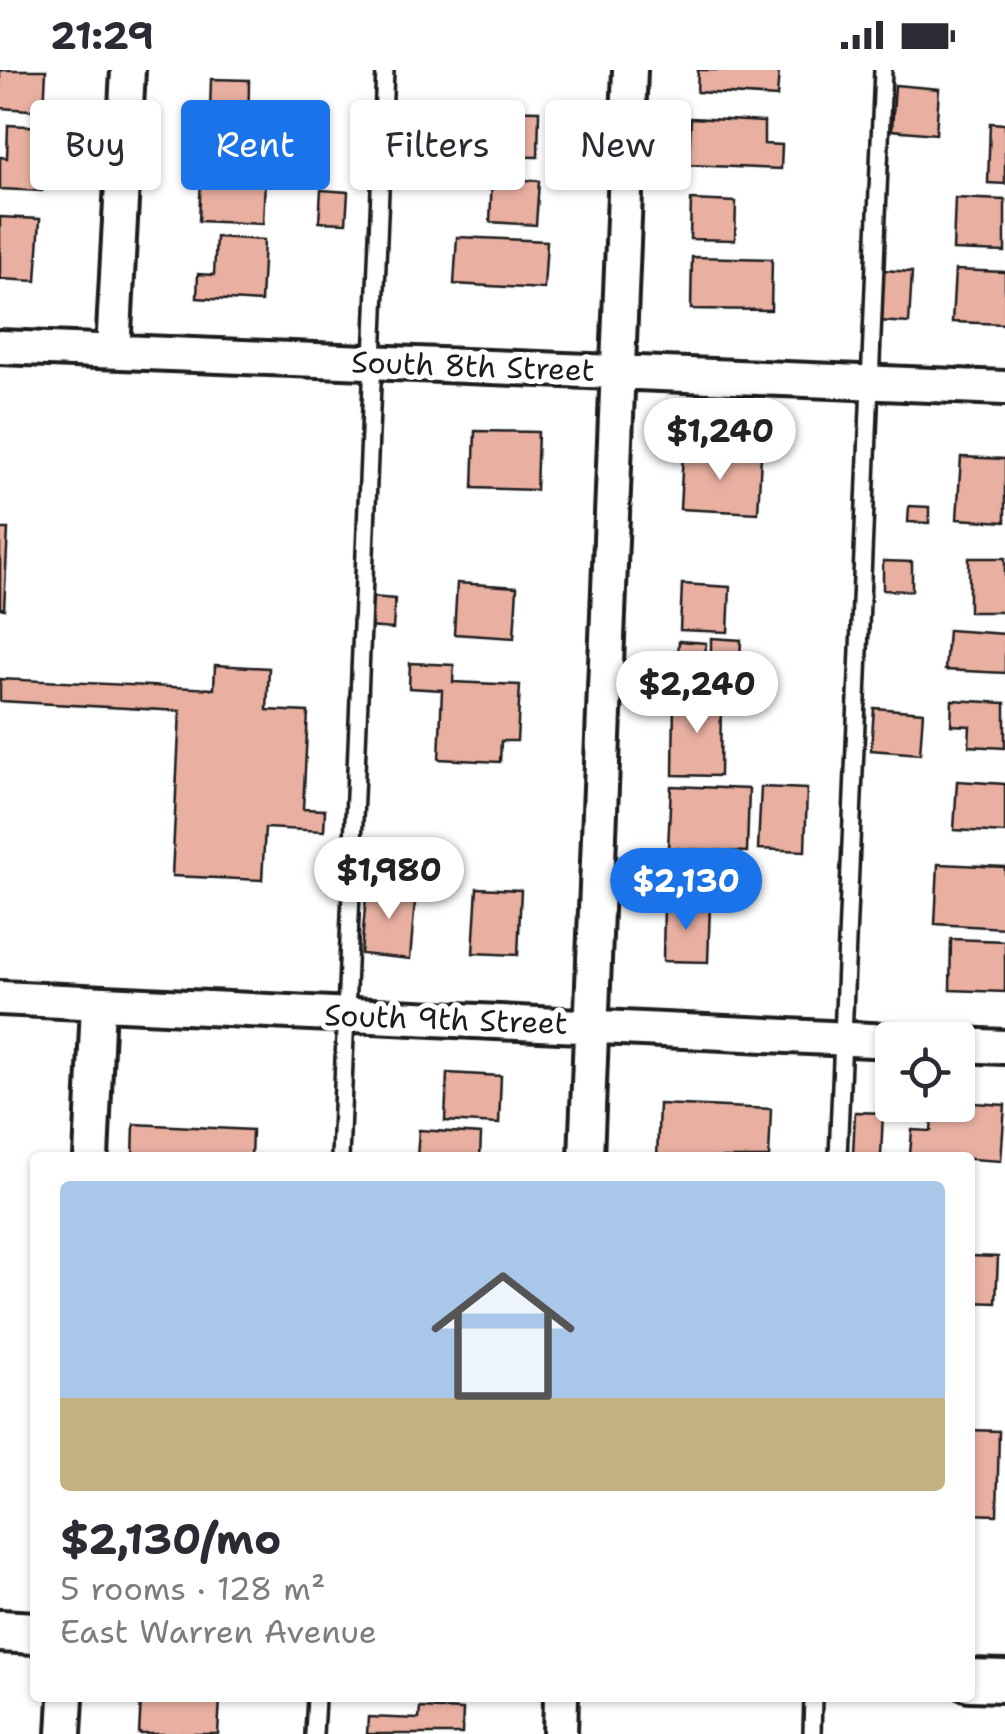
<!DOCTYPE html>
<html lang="en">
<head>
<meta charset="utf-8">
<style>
  body { margin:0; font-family:"Shantell Sans",sans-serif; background:#f2f2f3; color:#2b2b33; height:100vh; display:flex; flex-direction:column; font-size:38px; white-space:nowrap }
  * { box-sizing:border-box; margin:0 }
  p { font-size:32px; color:#7c7c81 }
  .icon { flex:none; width:55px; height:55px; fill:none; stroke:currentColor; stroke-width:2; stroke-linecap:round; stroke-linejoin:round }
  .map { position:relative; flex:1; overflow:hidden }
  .sheet { position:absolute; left:30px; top:1082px; width:945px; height:550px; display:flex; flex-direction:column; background:#fff; border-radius:10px; box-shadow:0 2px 8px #0004 }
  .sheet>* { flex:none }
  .hud { position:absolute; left:30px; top:30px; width:945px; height:90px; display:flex; gap:20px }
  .controls { position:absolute; left:875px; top:952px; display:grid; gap:20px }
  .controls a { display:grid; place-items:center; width:100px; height:100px; border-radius:10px; background:#fff; box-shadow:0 2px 8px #0004; font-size:50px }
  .price { position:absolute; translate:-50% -85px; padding:0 22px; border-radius:35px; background:#fff; color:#222; font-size:32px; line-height:65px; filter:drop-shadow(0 2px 5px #0008) }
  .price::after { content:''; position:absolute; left:50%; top:60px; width:30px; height:22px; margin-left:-15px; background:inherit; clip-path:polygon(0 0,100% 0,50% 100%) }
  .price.current { background:#1a73e8; color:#fff }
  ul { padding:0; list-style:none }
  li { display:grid; align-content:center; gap:20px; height:530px; padding:0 30px }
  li+li { border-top:2px solid #e1e1e2 }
  li span { display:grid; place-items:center; height:310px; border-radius:10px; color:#555 }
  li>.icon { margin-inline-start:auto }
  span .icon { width:180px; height:180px; fill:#fffc; stroke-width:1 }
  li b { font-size:42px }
  .chip { padding:0 35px; border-radius:10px; background:#fff; box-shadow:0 2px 8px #0004; font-size:35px; line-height:90px }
  .chip.current { background:#1a73e8; color:#fff }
  .status { display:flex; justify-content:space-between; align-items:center; height:70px; padding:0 50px; background:#fff; direction:ltr }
  .status svg { height:28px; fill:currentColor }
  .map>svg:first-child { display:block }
</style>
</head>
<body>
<div class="status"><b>21:29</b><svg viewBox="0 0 49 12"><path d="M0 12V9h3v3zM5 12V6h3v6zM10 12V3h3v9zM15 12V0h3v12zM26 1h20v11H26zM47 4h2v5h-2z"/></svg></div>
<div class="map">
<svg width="1005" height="1664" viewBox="0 0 1005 1664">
  <rect width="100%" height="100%" fill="#fff"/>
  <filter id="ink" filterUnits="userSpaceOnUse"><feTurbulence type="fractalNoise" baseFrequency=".01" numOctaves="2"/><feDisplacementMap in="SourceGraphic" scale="20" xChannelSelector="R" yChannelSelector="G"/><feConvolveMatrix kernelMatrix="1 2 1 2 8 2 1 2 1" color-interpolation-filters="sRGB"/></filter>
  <g filter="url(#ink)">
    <path fill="#e9b0a2" stroke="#1c1c1c" stroke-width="2.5" d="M0,0H46L44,41L0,38Z
      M698,0H779L777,27L697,22Z
      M211,9L249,10L248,76L209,75Z
      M895,15L939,19L936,64L892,60Z
      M490,40L539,41L538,87L489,86Z
      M691,48L764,52V74L782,75L781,99L689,95Z
      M990,53L1005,54V114L988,113Z
      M8,55L45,57L42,121L0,119V87L7,88Z
      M201,106L265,109L263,154L199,151Z
      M492,108L539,111L536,155L490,152Z
      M321,120L348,122L346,153L319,152Z
      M955,128L1005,130V182L953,180Z
      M691,130L736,132L735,170L690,169Z
      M0,147L40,149L36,211L0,209Z
      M216,167L264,170L261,232L197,228L198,204L214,205Z
      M457,167L547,171L544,219L454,214Z
      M692,187L772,189L771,240L691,239Z
      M882,200L912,202L909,253L878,251Z
      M955,200L1005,202V254L952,252Z
      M475,361L538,362L536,420L473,418Z
      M683,382L761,386L758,443L680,439Z
      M961,387L1005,389V452L957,449Z
      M909,436L929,437V453L908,452Z
      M0,459H8L4,539L0,538Z
      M969,488H1005V542H969Z
      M883,491L912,492V521L883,520Z
      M457,513L517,517L514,568L454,564Z
      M682,514L730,517L728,562L680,560Z
      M371,527L395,529L393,559L368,557Z
      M948,560L1005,564V603L945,600Z
      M711,568L741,570L740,591L711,590Z
      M679,571L706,573L704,600L677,598Z
      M410,593L454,595L453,612L520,615L517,671H501L500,692L439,689L442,620L409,618Z
      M215,595L269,598L267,640L308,642L303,739L325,740L324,761L265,758L262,810L172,806L180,641L0,631V609L214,619Z
      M674,627H721L720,706L673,705Z
      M952,630L1005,633V678L969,676L970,656L951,655Z
      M874,638L923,642L920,684L871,680Z
      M957,711L1005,714V763L954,760Z
      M671,716L749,719L747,782L668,778Z
      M761,717L807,719L805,781L758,779Z
      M938,794L1005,797V858L935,854Z
      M367,815L416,820L410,889L361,884Z
      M477,818L521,820L518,885L473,883Z
      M664,834L710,835L708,892L663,891Z
      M951,869L1005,871V922L950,920Z
      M447,1003L501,1006L499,1054L445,1051Z
      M958,1032L1005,1035L1001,1091L910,1085L912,1060L931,1061L933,1035H958Z
      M659,1034L771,1039L769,1088H657Z
      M855,1042L883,1043L881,1086L853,1085Z
      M134,1054L252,1060L251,1088H133Z
      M419,1060L481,1064L480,1088H417Z
      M970,1186L998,1187L996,1233L970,1232Z
      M970,1360L999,1361L997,1445L970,1444Z
      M141,1628H220L218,1664H139Z
      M420,1638L463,1640L462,1664H367L368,1647L419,1649Z"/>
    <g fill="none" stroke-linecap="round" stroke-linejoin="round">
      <g stroke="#1c1c1c" stroke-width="22">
        <path id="service" d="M340,1088L385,0
          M838,1088L883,0
          M314,1664L316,1628
          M812,1664L813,1628"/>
      </g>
      <g stroke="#1c1c1c" stroke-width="40">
        <path id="minor" d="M0,277L1005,318
          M113,281L128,0
          M0,928L892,971
          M958,975L1005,977
          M91,1088L98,934
          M586,1088L630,0
          M64,1664L66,1628
          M560,1664L561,1628"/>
      </g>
      <g stroke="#1c1c1c" stroke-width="48">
        <path id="tertiary" d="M0,1561L35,1563
          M970,1610L1005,1611"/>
      </g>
      <use href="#service" stroke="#fff" stroke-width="15"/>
      <use href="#minor" stroke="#fff" stroke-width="32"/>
      <use href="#tertiary" stroke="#fff" stroke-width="40"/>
    </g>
  </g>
  <g text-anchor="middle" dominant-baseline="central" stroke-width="10" stroke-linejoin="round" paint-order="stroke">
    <g font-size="30" fill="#1c1c1c" stroke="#fff">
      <text transform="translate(473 296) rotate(2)">South 8th Street</text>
      <text transform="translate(446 949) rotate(2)">South 9th Street</text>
    </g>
  </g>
</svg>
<div class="controls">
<a><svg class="icon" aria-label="locate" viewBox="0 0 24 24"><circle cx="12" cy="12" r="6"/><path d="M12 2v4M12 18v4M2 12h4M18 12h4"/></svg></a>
</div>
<b class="price" style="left:720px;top:413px">$1,240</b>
<b class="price" style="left:697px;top:666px">$2,240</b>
<b class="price" style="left:389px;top:852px">$1,980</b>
<b class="price current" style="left:686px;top:863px">$2,130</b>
<div class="hud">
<a class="chip">Buy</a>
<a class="chip current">Rent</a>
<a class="chip">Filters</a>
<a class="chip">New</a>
</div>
<section class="sheet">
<ul>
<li><span style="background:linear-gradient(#a9c7e8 70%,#c2b280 0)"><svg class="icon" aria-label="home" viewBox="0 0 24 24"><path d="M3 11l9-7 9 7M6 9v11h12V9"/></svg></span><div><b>$2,130/mo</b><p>5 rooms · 128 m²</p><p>East Warren Avenue</p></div></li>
</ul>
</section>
</div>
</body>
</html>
